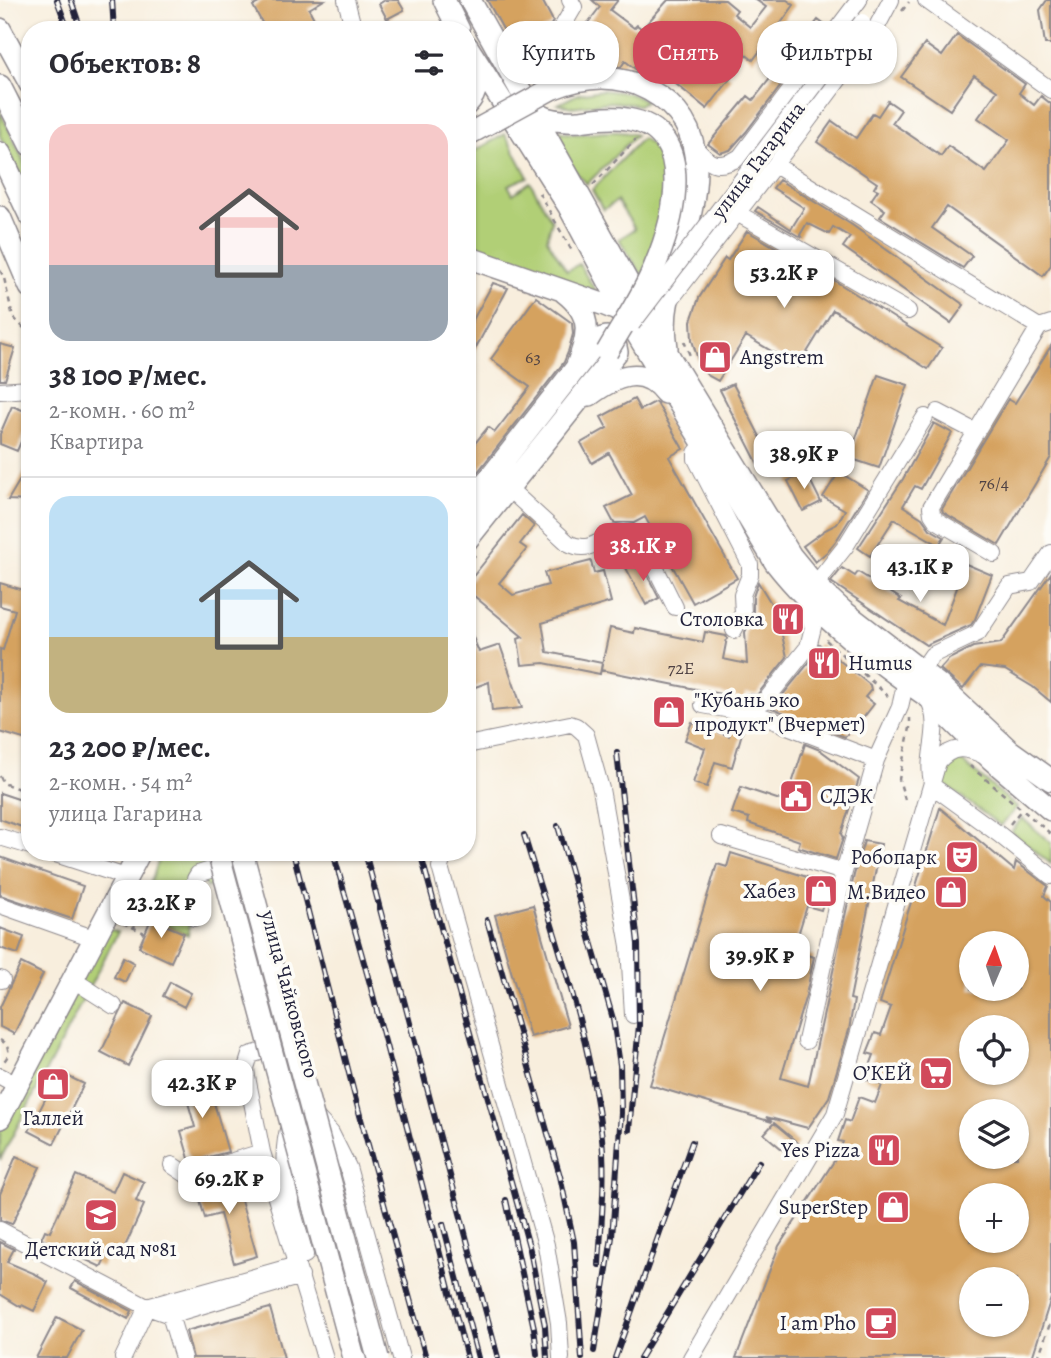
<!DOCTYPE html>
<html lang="ru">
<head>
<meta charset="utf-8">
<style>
  body { margin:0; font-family:Alegreya,serif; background:#f2f2f3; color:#2b2b33; height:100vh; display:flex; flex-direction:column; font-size:26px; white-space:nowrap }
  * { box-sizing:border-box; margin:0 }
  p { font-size:23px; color:#7c7c81 }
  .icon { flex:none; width:38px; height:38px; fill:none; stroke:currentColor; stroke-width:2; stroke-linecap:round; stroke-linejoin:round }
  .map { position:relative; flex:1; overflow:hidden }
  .side { position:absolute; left:21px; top:21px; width:455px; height:840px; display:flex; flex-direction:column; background:#fff; border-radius:28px; box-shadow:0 2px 5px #0004 }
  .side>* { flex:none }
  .guide { position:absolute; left:497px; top:21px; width:448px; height:63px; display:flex; gap:14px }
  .needle { width:46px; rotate:2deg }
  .fabs { position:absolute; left:959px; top:931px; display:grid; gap:14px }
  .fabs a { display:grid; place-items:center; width:70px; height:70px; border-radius:50%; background:#fff; box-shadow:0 2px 5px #0004; font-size:35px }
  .price { position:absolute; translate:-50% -60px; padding:0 16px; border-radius:14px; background:#fff; color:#222; font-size:23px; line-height:46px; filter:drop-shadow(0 2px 4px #0008) }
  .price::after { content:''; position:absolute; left:50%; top:42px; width:21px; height:16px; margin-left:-10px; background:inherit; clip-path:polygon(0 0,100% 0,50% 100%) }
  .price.active { background:#d1495b; color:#fff }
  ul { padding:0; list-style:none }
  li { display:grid; align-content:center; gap:14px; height:371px; padding:0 28px }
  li+li { border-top:2px solid #e1e1e2 }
  li span { display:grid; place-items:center; height:217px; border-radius:21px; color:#555 }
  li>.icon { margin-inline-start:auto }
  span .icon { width:126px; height:126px; fill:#fffc; stroke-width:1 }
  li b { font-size:30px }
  h2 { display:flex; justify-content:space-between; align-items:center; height:84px; padding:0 28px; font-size:30px }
  .pill { padding:0 24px; border-radius:28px; background:#fff; box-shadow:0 2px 5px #0004; font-size:24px; line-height:63px }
  .pill.active { background:#d1495b; color:#fff }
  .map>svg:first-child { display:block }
</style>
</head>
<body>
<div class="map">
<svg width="1051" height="1358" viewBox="0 0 1051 1358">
  <rect width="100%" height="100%" fill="#fdfcf7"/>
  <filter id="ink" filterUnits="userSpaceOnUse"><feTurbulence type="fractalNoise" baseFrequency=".0143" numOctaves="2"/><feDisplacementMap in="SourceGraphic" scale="14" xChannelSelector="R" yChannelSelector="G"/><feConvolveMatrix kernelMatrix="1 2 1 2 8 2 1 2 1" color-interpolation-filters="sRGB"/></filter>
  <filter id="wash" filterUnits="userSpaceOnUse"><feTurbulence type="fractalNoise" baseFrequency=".00686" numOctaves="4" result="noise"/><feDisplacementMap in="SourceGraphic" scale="28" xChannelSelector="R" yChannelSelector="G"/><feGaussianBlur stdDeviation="1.57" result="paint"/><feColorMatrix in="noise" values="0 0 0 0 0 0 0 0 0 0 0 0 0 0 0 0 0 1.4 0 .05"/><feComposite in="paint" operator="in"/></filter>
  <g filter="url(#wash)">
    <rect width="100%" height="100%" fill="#f8eedd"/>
    <path fill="#b1cf76" stroke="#6a7858" stroke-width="2" d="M602,90L627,93L646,100L639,105L611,102L572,107L558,104L578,94Z
      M0,111L30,174V196L0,136Z
      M548,127C580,143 605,125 636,135L587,184L567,163Z
      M505,134L528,177L508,185L513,194L530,182L552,221L547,239L567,271L579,264L600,298L467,248V155Z
      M642,138C659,149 668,165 669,185C670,199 648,259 643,277L619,239L635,229L617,201L603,210L592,190Z
      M955,756L1017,807L1001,826L938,780L939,767Z
      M1022,818L1051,843V864L1011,832Z
      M161,852H210L215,884L207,888L198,874L188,935L138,910L153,877Z
      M100,926L118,932L0,1160V1118Z"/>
    <g id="blocks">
      <path fill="#d5a25e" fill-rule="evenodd" d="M264,0H324L309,9L320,30H266L253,6Z
        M385,0H398L404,10L387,19L379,4Z
        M487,0H542L553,21L551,25L525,39L534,55L530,64L531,71L539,75L548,71L551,73L548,76L535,83L530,78Z
        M592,0H618L610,10L634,28L637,25L642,29L668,0H725L737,10L734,14L750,27L766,7L756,0H787L794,5L774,33L795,49L818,20L826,26L746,132L730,150L720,153L708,144L748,96L753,100L780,66L760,51L753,60L732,44L715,65L731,78L707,109L661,72L656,79L638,71L625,61L621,67L595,65L585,57L599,39L584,28L600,7Z
        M1047,0H1051V44H1045L1040,10Z
        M957,35L1025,84L1019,93L1034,105L1041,96L1051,104V265L1043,276L947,207L932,228L972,256L963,268L880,217L885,210L871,200L878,190L874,188L877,183L817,142L832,121L856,138L873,113L878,116L888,101L901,110L892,123L941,156L948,146L986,172L1009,140L978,118L997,91L974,75L950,110L901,77L925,44L942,56Z
        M779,180L852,225L964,305L951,323L843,247L850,237L833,227L829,234L807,223L800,235L802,238L755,211L758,207L791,229L804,208L773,188Z
        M747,231L835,281L942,348L928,369L833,310L798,367L746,336L718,381L707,375L699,363L692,340L691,321L699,298L725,258L728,260Z
        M493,283L508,288L467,364V331Z
        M536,297L572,323L573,334L568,352L564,362L473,478L467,473V453L488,427L495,432L530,387L491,359Z
        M0,344L15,348L5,380H0Z
        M1051,346V457L999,545L943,512L942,509L1008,399L1015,403Z
        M878,375L908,385L879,468L849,458Z
        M733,384L772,460L759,466L720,390Z
        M634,399L640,410L655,402L657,403L683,449L669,457L737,578L693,603L645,517L634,523H614L606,508L632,495L609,453L592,463L581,443L607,428L601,417Z
        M12,406L30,413V421L17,451L0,444V434Z
        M934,423L952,433L921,489L915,486L903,506L922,518L930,529L944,537L939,545L894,519L870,556L858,548L903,479Z
        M30,463V501L8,500Z
        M806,472L821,502L803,511L788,481Z
        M839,472L868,490L836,541L827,552L815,562L803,546L825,530L837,524L845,510L823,497Z
        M522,515L534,526L520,544L527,549L499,583L513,595L548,585L544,573L591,561L594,573L603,571L611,602L542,623L547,652L602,663L600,674L544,663L522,665L518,639L523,637L467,590V584Z
        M640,561L659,598L646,605L626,568Z
        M966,564L992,575L975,619L971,625L926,645L831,582L842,568L855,576L858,572L901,599L899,601L943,625Z
        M1051,573V702L1033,687L1005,670L980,667L963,689L940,669L949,659L973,647L1001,643Z
        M758,582L777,613L787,657L757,695L746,694L745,699L601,670L610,628L634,633L635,628L703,642L705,632L726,636L727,638L723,659L747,664L745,632L750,622H753V597Z
        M0,583L30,592V683L27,692L30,693V741L0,732V649L3,650L15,610L0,606Z
        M467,623L479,652L500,645L522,708L492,711L489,682L467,690Z
        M819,644L870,685L871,690L865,697L874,704L853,731L851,729L845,737L772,708L816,654Z
        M733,721L745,723L732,767L715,762L707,787L693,783L705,748L685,740L692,722L729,736Z
        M805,744L820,750L859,779L841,834L843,838L836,859L798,847L800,841L748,823L749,818L732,813L741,787L786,802Z
        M0,793L30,803V830L0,819Z
        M940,808L1014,870L1016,862L1048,886L1044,896L1051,902V1298L1032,1358H736L779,1246L838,1155L843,1142L838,1141L845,1120L850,1122L859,1097L875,1103L882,1085L865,1079L874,1055L867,1053L875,1033L881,1035L891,1007L880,1003ZM971,943H1017V989H971ZM971,1027H1017V1073H971ZM971,1111H1017V1157H971ZM971,1195H1017V1241H971ZM971,1279H1017V1325H971Z
        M864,841L881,844L850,999L854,1000L849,1030L829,1097L808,1128L766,1117L772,1122L650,1085L717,864L727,867L731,853L829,884L821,910L807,906L793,951L814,957L806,995L781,1078L808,1086L854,875Z
        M0,857L83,886L72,919L0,895Z
        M533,905L568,1026L530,1037L495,915Z
        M151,919L184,933L171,962L139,947Z
        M0,928L24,937L18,954L0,948Z
        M123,957L134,963L125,982L114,977Z
        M21,963L43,974L14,1034L0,1027V1007Z
        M170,982L191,993L184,1007L163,996Z
        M125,1003L152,1016L128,1066L101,1052Z
        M205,1071L228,1152L190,1162L181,1131L195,1127L181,1078Z
        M59,1072L84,1084L54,1144L29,1131Z
        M774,1123L798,1143L789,1155L764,1134Z
        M16,1156L40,1167L12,1224L0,1220V1194Z
        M122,1172L144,1182L136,1201L144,1205L122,1253L110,1248L101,1267L41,1239L45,1230L50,1232L76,1175L113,1192Z
        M234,1176L257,1256L234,1263L220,1214L205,1218L196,1187Z
        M0,1242L14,1249L7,1262L38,1275L37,1276L48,1282L34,1311L22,1305L21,1307L0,1294Z
        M75,1281L132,1311L128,1319L71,1288Z
        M270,1308L284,1358H193L186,1331Z
        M57,1317L82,1330L67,1358H36Z"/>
    </g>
  </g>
  <g filter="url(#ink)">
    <use href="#blocks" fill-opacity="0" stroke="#8d888c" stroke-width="2"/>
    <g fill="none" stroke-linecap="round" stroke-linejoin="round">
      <path stroke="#cdc5bd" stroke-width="16" stroke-dasharray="16 8" stroke-linecap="butt" d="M530,78L540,65"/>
      <g stroke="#8d888c" stroke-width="18">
        <path id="minor" d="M346,0L351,19L349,30
          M926,0L1051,90
          M540,65L574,7L570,0
          M693,145C708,163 717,171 740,157L859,0
          M775,165L1039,327L1051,323
          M737,213L908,311
          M671,299L795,138L874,32L891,0
          M0,391L30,389
          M938,412L976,432
          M703,444L696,453V459L750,564V575L742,595L743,613L734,630
          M508,488L568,543C600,560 610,517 640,537L675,607
          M994,554L936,520L932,514L931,507L1039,327
          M815,585L845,547L925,417
          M921,671L932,655L978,633L1009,586L1031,582L1051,553
          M928,699C945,730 922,758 934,787L1000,835L1051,876
          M765,701L808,647L813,627L803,595
          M703,705L759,715L876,760L844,872L806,1041
          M467,745L570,724L576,726L586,735L601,789L629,946L633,1015
          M876,760L900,707L906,680
          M467,773V781
          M721,836L844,872
          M0,837L30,846
          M49,852L126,877
          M229,852L365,1358
          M445,852L440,867L546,1245L559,1323L561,1358
          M0,905L93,938
          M194,918L195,879L198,874L230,864
          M0,979L2,980
          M72,979L114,1006
          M281,1046L250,1055L246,1068L247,1077L262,1152L325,1358
          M0,1076L17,1085
          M311,1115L319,1120L331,1133L348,1167L401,1358
          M290,1123C275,1167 294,1213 305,1255
          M172,1165L187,1175L262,1152
          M0,1230L147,1307L170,1315
          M123,1358L147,1307L297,1265
          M183,1358L170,1315L301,1276
          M691,1358L835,1114L938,762C952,745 966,747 985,756"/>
      </g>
      <g stroke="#8d888c" stroke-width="24">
        <path id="major" d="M444,0L459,30
          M470,0L673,363L791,556L815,585L842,610L938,684L1009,750L1051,780
          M0,29L30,84
          M467,46L569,207L634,329L775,562C821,621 895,676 957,716
          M0,86L30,145
          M551,89C583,76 618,73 649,90C735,137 679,236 667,305C664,320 665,334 667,348
          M467,104C480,91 476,79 473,62
          M530,106C540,120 562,122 579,121
          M0,153L30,216
          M0,217L30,287
          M467,257L605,305L617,310L627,319
          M590,395C614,377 643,363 665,393
          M467,507L576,368C588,336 595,316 564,292
          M467,540L617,352L615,342L607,337L599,339L576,368
          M941,710L991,759L1051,810
          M0,1118L140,852"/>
      </g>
      <path stroke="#8d888c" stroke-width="2.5" stroke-dasharray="5 5" stroke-linecap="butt" d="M902,11L909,2
        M593,185L636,139
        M539,193L572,251
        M0,270L4,278L13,317L30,334
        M684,341L691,358
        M467,565L475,555
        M826,640L888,696
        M970,766L1051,834
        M0,776L3,783L30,793
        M905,800L899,779L910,728V718
        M1010,824L1021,810
        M131,907L137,918L134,928
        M123,923L145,933
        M0,1040C10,1045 11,1055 3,1062
        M1038,1358L1051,1321"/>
      <use href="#minor" stroke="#fff" stroke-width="16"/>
      <use href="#major" stroke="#fff" stroke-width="21"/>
      <g stroke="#22223b" stroke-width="6">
        <path id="rail" d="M57,0L68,30
          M71,0L81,30
          M112,0L114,30
          M617,753L638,944L639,1025L629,1130
          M558,826L613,1019L620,1065L621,1113L612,1237L594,1351
          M524,835C554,934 590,1034 602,1138C606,1179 601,1223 599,1265
          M293,852L355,1097L426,1358
          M333,852L370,984L467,1358
          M365,852L498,1358
          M420,852L530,1250L545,1326L547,1358
          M487,920L560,1176L574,1242L582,1358
          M506,1200L534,1328L537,1354
          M443,1224L478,1358
          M615,1358L692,1142
          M640,1358L759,1162"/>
      </g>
      <use href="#rail" stroke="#fdfcf7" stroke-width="3.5" stroke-dasharray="10" stroke-linecap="butt"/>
      <g stroke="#8d888c" stroke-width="18" stroke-linecap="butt">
        <path id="minor-bridge" d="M632,324L862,22"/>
      </g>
      <g stroke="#8d888c" stroke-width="24" stroke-linecap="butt">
        <path id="major-bridge" d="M579,121C594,119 611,116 627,119C700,130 673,223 654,268C642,297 623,324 607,352
          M467,135L551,89
          M218,852L354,1358
          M242,852L378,1358"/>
      </g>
      <use href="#minor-bridge" stroke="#fff" stroke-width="16"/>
      <use href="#major-bridge" stroke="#fff" stroke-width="21"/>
    </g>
  </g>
  <defs>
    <g id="shop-square" transform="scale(1.75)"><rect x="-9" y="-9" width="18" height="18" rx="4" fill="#d1495b" stroke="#fdfcf7"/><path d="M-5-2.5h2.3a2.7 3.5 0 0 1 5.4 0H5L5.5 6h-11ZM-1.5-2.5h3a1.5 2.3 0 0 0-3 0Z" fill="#fff"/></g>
    <g id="restaurant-square" transform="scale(1.75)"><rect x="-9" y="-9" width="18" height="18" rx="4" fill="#d1495b" stroke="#fdfcf7"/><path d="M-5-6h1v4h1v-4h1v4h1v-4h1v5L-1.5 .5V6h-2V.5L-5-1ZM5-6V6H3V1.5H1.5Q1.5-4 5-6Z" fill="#fff"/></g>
    <g id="civic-square" transform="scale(1.75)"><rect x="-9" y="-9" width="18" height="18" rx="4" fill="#d1495b" stroke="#fdfcf7"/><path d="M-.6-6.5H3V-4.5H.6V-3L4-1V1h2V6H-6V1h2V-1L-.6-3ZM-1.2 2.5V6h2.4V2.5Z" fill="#fff"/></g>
    <g id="theatre-square" transform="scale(1.75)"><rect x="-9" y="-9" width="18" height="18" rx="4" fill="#d1495b" stroke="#fdfcf7"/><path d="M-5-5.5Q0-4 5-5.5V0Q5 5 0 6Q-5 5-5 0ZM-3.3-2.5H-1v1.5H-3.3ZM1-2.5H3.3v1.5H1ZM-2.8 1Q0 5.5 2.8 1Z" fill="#fff"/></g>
    <g id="supermarket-square" transform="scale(1.75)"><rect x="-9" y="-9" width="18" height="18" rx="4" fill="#d1495b" stroke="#fdfcf7"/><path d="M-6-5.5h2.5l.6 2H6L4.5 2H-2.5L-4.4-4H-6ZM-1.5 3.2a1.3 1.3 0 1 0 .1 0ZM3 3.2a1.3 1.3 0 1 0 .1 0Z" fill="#fff"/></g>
    <g id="school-square" transform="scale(1.75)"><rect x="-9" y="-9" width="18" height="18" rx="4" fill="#d1495b" stroke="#fdfcf7"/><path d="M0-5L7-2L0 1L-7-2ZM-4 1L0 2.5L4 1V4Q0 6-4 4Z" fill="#fff"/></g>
    <g id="cafe-square" transform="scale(1.75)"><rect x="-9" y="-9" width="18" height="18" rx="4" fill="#d1495b" stroke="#fdfcf7"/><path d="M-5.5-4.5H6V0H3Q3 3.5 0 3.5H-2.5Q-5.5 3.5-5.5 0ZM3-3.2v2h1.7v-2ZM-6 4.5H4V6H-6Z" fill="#fff"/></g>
  </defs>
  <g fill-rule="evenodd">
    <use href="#shop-square" x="715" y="357"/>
    <use href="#restaurant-square" x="788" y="619"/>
    <use href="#restaurant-square" x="824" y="663"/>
    <use href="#shop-square" x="669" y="712"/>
    <use href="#civic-square" x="796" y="796"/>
    <use href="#theatre-square" x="962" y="857"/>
    <use href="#shop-square" x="821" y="891"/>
    <use href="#shop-square" x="951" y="892"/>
    <use href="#supermarket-square" x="936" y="1073"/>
    <use href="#shop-square" x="53" y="1084"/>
    <use href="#restaurant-square" x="884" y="1150"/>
    <use href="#shop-square" x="893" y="1207"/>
    <use href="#school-square" x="101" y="1215"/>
    <use href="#cafe-square" x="881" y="1323"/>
  </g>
  <g text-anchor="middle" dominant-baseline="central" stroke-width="7" stroke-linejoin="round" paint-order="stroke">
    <g font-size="18" fill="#4f4244">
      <text x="533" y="357">63</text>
      <text x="994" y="483">76/4</text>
      <text x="681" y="668">72Е</text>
    </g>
    <g font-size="21" fill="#22223b" stroke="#fdfcf7">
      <text transform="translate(758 160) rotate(-53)">улица Гагарина</text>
      <text transform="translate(290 994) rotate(75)">улица Чайковского</text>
    </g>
    <g font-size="21" fill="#22223b" stroke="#fdfcf7" text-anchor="end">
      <text x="740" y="357" text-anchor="start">Angstrem</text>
      <text x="764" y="619">Столовка</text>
      <text x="848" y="663" text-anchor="start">Humus</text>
      <text x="694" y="700" text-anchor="start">"Кубань эко<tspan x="694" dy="24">продукт" (Вчермет)</tspan></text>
      <text x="820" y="796" text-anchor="start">СДЭК</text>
      <text x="937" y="857">Робопарк</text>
      <text x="796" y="891">Хабез</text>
      <text x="926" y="892">М.Видео</text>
      <text x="912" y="1073">О’КЕЙ</text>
      <text x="53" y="1118" text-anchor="middle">Галлей</text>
      <text x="860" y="1150">Yes Pizza</text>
      <text x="868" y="1207">SuperStep</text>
      <text x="101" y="1249" text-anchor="middle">Детский сад №81</text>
      <text x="856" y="1323">I am Pho</text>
    </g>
  </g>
</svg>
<div class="fabs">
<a><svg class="needle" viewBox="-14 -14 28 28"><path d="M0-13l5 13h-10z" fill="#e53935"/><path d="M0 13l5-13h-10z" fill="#7c7c81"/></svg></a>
<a><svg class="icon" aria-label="locate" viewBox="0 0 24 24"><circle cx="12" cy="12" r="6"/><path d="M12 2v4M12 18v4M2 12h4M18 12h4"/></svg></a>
<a><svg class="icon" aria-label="layers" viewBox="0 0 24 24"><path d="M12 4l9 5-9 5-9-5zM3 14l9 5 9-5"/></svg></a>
<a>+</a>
<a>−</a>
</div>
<b class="price" style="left:784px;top:310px">53.2K ₽</b>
<b class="price" style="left:804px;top:491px">38.9K ₽</b>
<b class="price active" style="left:643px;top:583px">38.1K ₽</b>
<b class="price" style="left:920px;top:604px">43.1K ₽</b>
<b class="price" style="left:161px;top:940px">23.2K ₽</b>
<b class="price" style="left:760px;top:993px">39.9K ₽</b>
<b class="price" style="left:202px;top:1120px">42.3K ₽</b>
<b class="price" style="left:229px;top:1216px">69.2K ₽</b>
<div class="guide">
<a class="pill">Купить</a>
<a class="pill active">Снять</a>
<a class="pill">Фильтры</a>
</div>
<section class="side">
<h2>Объектов: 8<svg class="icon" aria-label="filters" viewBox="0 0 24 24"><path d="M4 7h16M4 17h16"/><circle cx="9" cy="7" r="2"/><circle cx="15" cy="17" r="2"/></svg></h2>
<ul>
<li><span style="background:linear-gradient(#f6c9c9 65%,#9aa5b1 0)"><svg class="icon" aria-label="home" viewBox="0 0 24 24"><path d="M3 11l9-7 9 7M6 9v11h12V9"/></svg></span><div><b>38 100 ₽/мес.</b><p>2-комн. · 60 m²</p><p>Квартира</p></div></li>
<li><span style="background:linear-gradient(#bfe0f5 65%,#c2b280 0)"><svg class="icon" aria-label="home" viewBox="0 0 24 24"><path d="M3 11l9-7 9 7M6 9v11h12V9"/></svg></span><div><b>23 200 ₽/мес.</b><p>2-комн. · 54 m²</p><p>улица Гагарина</p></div></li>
</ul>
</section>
</div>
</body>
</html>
